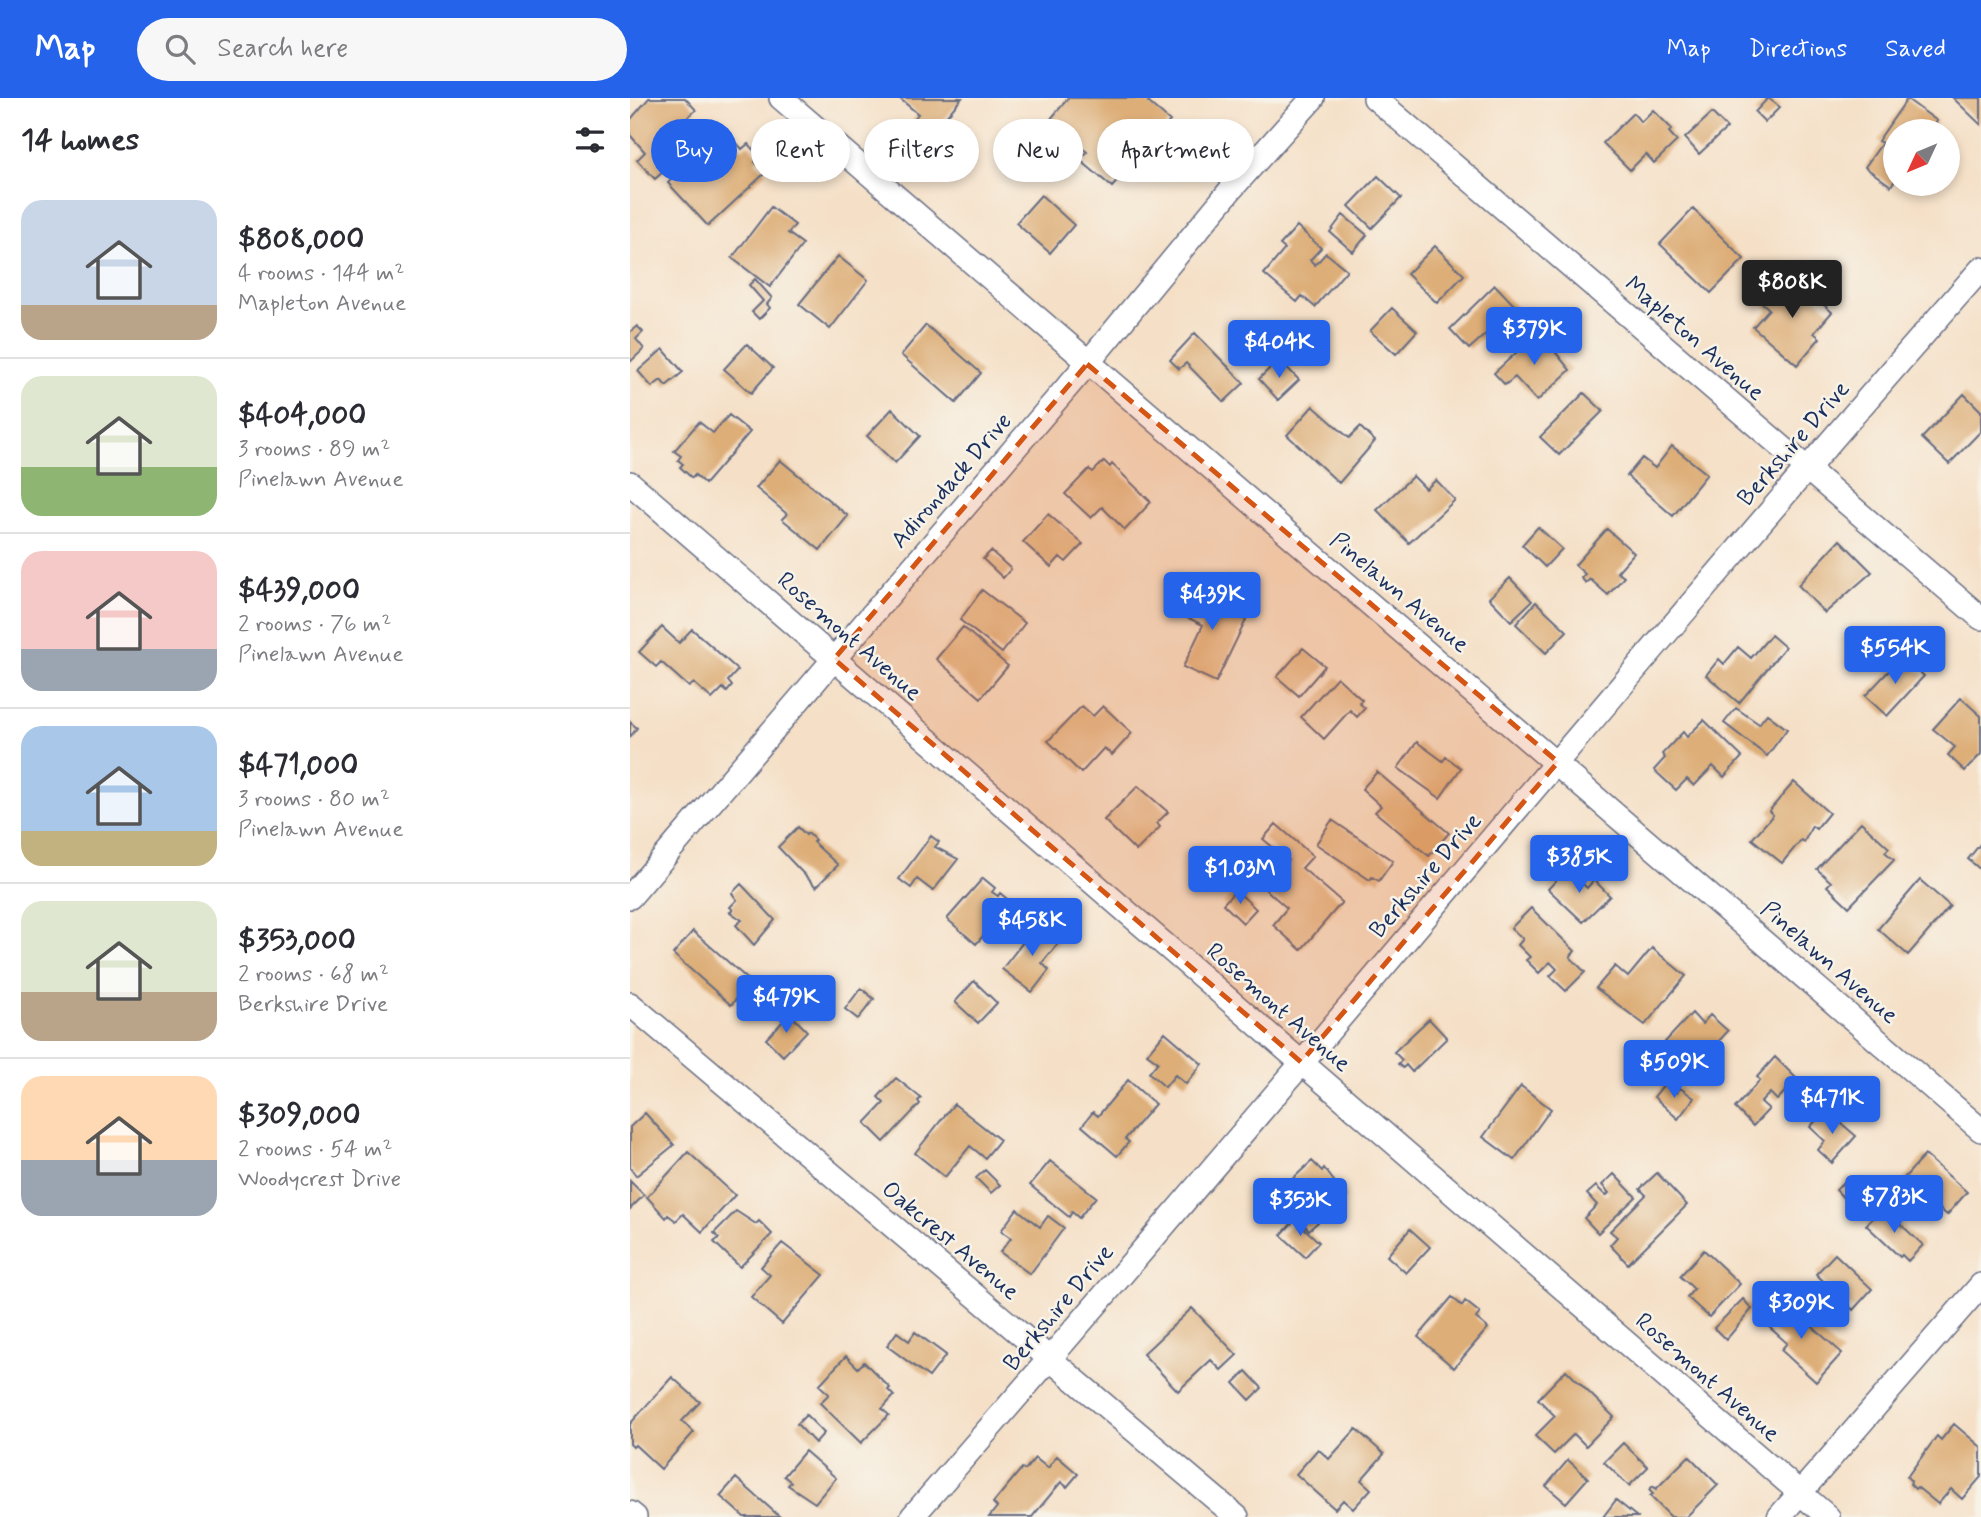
<!DOCTYPE html>
<html lang="en">
<head>
<meta charset="utf-8">
<style>
  body { margin:0; font-family:Mynerve,sans-serif; background:#f7f7f7; color:#2b2b33; height:100vh; display:flex; flex-direction:column; font-size:26px; white-space:nowrap }
  * { box-sizing:border-box; margin:0 }
  p { font-size:23px; color:#7c7c81 }
  .icon { flex:none; width:38px; height:38px; fill:none; stroke:currentColor; stroke-width:2; stroke-linecap:round; stroke-linejoin:round }
  .map { position:relative; flex:1; overflow:hidden }
  .side { display:flex; flex-direction:column; background:#fff; width:630px }
  .side>* { flex:none }
  .top-card { position:absolute; left:21px; top:21px; width:665px; height:63px; display:flex; gap:14px }
  .needle { width:46px; rotate:226deg }
  .fabs { position:absolute; left:1253px; top:21px; display:grid; gap:14px }
  .fabs a { display:grid; place-items:center; width:77px; height:77px; border-radius:50%; background:#fff; box-shadow:0 4px 10px #0003; font-size:35px }
  .price { position:absolute; translate:-50% -60px; padding:0 16px; border-radius:7px; background:#2563eb; color:#fff; font-size:23px; line-height:46px; filter:drop-shadow(0 2px 4px #0008) }
  .price::after { content:''; position:absolute; left:50%; top:42px; width:21px; height:16px; margin-left:-10px; background:inherit; clip-path:polygon(0 0,100% 0,50% 100%) }
  .price.on { background:#222; color:#fff }
  ul { padding:0; list-style:none }
  li { display:flex; align-items:center; gap:21px; height:175px; padding:0 21px }
  li+li { border-top:2px solid #e1e1e2 }
  li span { display:grid; place-items:center; flex:none; width:196px; height:140px; border-radius:21px; color:#555 }
  li>.icon { margin-inline-start:auto }
  span .icon { width:84px; height:84px; fill:#fffc; stroke-width:1 }
  li b { font-size:30px }
  h2 { display:flex; justify-content:space-between; align-items:center; height:84px; padding:0 21px; font-size:30px }
  .chip { padding:0 24px; border-radius:32px; background:#fff; box-shadow:0 4px 10px #0003; font-size:24px; line-height:63px }
  .chip.on { background:#2563eb; color:#fff }
  header { display:flex; align-items:center; gap:42px; box-sizing:border-box; height:98px; padding:0 35px; background:#2563eb; color:#fff }
  header strong { font-size:33px }
  nav { display:flex; gap:38px; margin-inline-start:auto; font-size:24px }
  .search { width:490px; height:63px; background:#f7f7f7; display:flex; align-items:center; gap:18px; box-sizing:border-box; padding:0 24px; border-radius:38px; color:#7c7c81; font-size:26px }
  main { display:flex; flex:1; min-height:0 }
  .map>svg:first-child { display:block }
</style>
</head>
<body>
<header>
<strong>Map</strong>
<div class="search"><svg class="icon" aria-label="search" viewBox="0 0 24 24"><circle cx="10" cy="10" r="6"/><path d="M15 15l6 6"/></svg>Search here</div>
<nav><a>Map</a><a>Directions</a><a>Saved</a></nav>
</header>
<main>
<section class="side">
<h2>14 homes<svg class="icon" aria-label="filters" viewBox="0 0 24 24"><path d="M4 7h16M4 17h16"/><circle cx="9" cy="7" r="2"/><circle cx="15" cy="17" r="2"/></svg></h2>
<ul>
<li><span style="background:linear-gradient(#c9d6e8 75%,#b9a48a 0)"><svg class="icon" aria-label="home" viewBox="0 0 24 24"><path d="M3 11l9-7 9 7M6 9v11h12V9"/></svg></span><div><b>$808,000</b><p>4 rooms · 144 m²</p><p>Mapleton Avenue</p></div></li>
<li><span style="background:linear-gradient(#dfe7d0 65%,#8fb573 0)"><svg class="icon" aria-label="home" viewBox="0 0 24 24"><path d="M3 11l9-7 9 7M6 9v11h12V9"/></svg></span><div><b>$404,000</b><p>3 rooms · 89 m²</p><p>Pinelawn Avenue</p></div></li>
<li><span style="background:linear-gradient(#f6c9c9 70%,#9aa5b1 0)"><svg class="icon" aria-label="home" viewBox="0 0 24 24"><path d="M3 11l9-7 9 7M6 9v11h12V9"/></svg></span><div><b>$439,000</b><p>2 rooms · 76 m²</p><p>Pinelawn Avenue</p></div></li>
<li><span style="background:linear-gradient(#a9c7e8 75%,#c2b280 0)"><svg class="icon" aria-label="home" viewBox="0 0 24 24"><path d="M3 11l9-7 9 7M6 9v11h12V9"/></svg></span><div><b>$471,000</b><p>3 rooms · 80 m²</p><p>Pinelawn Avenue</p></div></li>
<li><span style="background:linear-gradient(#dfe7d0 65%,#b9a48a 0)"><svg class="icon" aria-label="home" viewBox="0 0 24 24"><path d="M3 11l9-7 9 7M6 9v11h12V9"/></svg></span><div><b>$353,000</b><p>2 rooms · 68 m²</p><p>Berkshire Drive</p></div></li>
<li><span style="background:linear-gradient(#ffd9b3 60%,#9aa5b1 0)"><svg class="icon" aria-label="home" viewBox="0 0 24 24"><path d="M3 11l9-7 9 7M6 9v11h12V9"/></svg></span><div><b>$309,000</b><p>2 rooms · 54 m²</p><p>Woodycrest Drive</p></div></li>
</ul>
</section>
<div class="map">
<svg width="1351" height="1419" viewBox="0 0 1351 1419">
  <rect width="100%" height="100%" fill="#f7f3e8"/>
  <filter id="ink" filterUnits="userSpaceOnUse"><feTurbulence type="fractalNoise" baseFrequency=".0143" numOctaves="2"/><feDisplacementMap in="SourceGraphic" scale="14" xChannelSelector="R" yChannelSelector="G"/><feConvolveMatrix kernelMatrix="1 2 1 2 8 2 1 2 1" color-interpolation-filters="sRGB"/></filter>
  <filter id="wash" filterUnits="userSpaceOnUse"><feTurbulence type="fractalNoise" baseFrequency=".00686" numOctaves="4" result="noise"/><feDisplacementMap in="SourceGraphic" scale="28" xChannelSelector="R" yChannelSelector="G"/><feGaussianBlur stdDeviation="1.57" result="paint"/><feColorMatrix in="noise" values="0 0 0 0 0 0 0 0 0 0 0 0 0 0 0 0 0 1.4 0 .05"/><feComposite in="paint" operator="in"/></filter>
  <g filter="url(#wash)">
    <rect width="100%" height="100%" fill="#f5e0c7"/>
    <g id="blocks">
      <path fill="#ddae78" d="M19,0H55L66,12L41,34L57,52L25,81L7,62L15,54L0,37V22Z
        M269,0H332L299,39L281,25L288,16Z
        M438,0H522L518,4L540,23L519,48L504,36L492,50L506,62L482,89L450,62L457,54L420,22Z
        M1138,0L1150,9L1135,24L1125,14Z
        M1323,0H1351V27Z
        M1277,1L1307,23L1300,33H1265V82L1261,88L1235,69L1252,45L1248,43Z
        M1023,12L1042,31L1039,34L1047,43L1024,65L1016,56L1000,72L973,45L1003,15L1011,24Z
        M1082,15L1097,30L1069,56L1055,40Z
        M105,43L112,51L118,46L130,59L125,64L136,74L78,128L38,85L65,57L77,69L97,46L100,48Z
        M748,78L771,100L742,130L719,108Z
        M411,97L444,127L420,155L386,125Z
        M141,109L165,127L158,135L173,146L140,189L102,160Z
        M1063,111L1114,161L1081,195L1030,146Z
        M713,117L737,137L723,154L700,134Z
        M667,128L691,150L680,162L685,167L696,155L717,172L685,209L672,198L667,204L634,176L655,151L650,147Z
        M805,148L834,177L807,205L777,176Z
        M208,158L238,182L200,231L169,206Z
        M125,181L142,200L137,206L140,210L129,221L122,214L133,203L119,187Z
        M1165,182L1202,214L1184,235L1190,240L1167,267L1123,229L1139,211L1128,201L1141,185L1154,195Z
        M865,187L886,209L839,251L820,231Z
        M762,210L787,233L766,256L740,233Z
        M296,227L351,275L326,305L271,257Z
        M7,228L13,234L6,241L14,251L0,264V234Z
        M673,234L687,248L676,258L662,244Z
        M909,234L940,272L907,303L885,279L875,287L864,275Z
        M565,235L614,285L594,304L556,265L549,271L540,262Z
        M117,246L143,270L121,295L94,271Z
        M33,251L53,274L36,288L31,282L22,289L8,273Z
        M649,261L669,282L648,302L629,281Z
        M954,295L973,313L929,357L910,339Z
        M1334,296L1351,313V333L1319,366L1292,340Z
        M683,308L719,340L730,329L745,343L709,385L657,337Z
        M262,311L290,338L265,365L237,338Z
        M99,317L120,334L75,386L65,377L62,380L50,369L53,366L48,362L51,358L44,353L69,324L83,335Z
        M1042,348L1077,376L1043,418L997,378L1012,360L1025,370Z
        M150,362L218,418L190,452L152,421L157,416L126,390Z
        M474,363L480,369L482,366L521,404L495,432L472,409L461,420L435,396L459,371L463,374Z
        M783,378L796,391L806,382L825,402L779,445L747,412Z
        M418,416L453,446L436,464L430,459L421,469L393,444Z
        M908,429L932,451L915,469L892,447Z
        M977,431L1004,455L987,474L994,479L978,497L960,481L956,485L951,480L955,476L945,467Z
        M1210,442L1242,474L1195,515L1168,487Z
        M361,453L381,471L373,480L353,461Z
        M880,480L902,503L881,523L859,500Z
        M567,486L601,502L596,512L616,522L586,584L553,569L573,527L552,517Z
        M352,492L395,525L372,555L330,522Z
        M906,504L937,533L916,555L886,526Z
        M32,529L49,545L62,531L108,572L98,583L102,588L97,594L93,590L82,601L64,585L59,589L31,564L26,569L9,554Z
        M333,529L378,568L351,600L306,561Z
        M1141,537L1155,549L1109,605L1076,577L1089,561L1094,566L1108,549L1121,560Z
        M673,550L695,568L669,598L647,579Z
        M1273,558L1294,578L1257,618L1235,598Z
        M707,579L732,602L729,605L735,610L727,619L720,612L694,641L671,619Z
        M1331,600L1351,618V656L1335,673L1318,657L1325,649L1303,631Z
        M452,608L463,618L473,608L502,635L482,657L474,650L451,675L418,643Z
        M1106,610L1129,626L1137,616L1157,631L1137,658L1094,625Z
        M1074,622L1112,659L1094,679L1083,668L1064,688L1057,681L1046,692L1024,672L1035,660L1032,656L1053,634L1057,639Z
        M0,624L7,630L0,639Z
        M787,644L813,663L816,659L831,670L810,700L768,670Z
        M747,674L819,735L799,758L745,714L751,708L732,691Z
        M1164,684L1199,715L1186,731L1182,728L1174,744L1171,742L1152,765L1122,741L1143,717L1139,713Z
        M508,688L538,714L527,725L530,729L506,753L474,722Z
        M702,722L763,763L749,783L742,779L740,782L686,746Z
        M1231,724L1259,750L1255,754L1264,762L1219,809L1197,788L1201,784L1187,771Z
        M646,726L683,758L672,770L712,804L671,852L643,827L657,810L634,790L658,762L633,741Z
        M168,729L176,737L178,735L185,742L183,744L208,767L186,789L148,749Z
        M301,738L309,744L305,749L328,761L303,793L287,781L281,790L269,781Z
        M1351,745V772L1338,761Z
        M937,771L957,790L964,782L980,798L953,824L918,791Z
        M353,780L365,790L362,794L368,798L370,795L382,805L346,846L317,821Z
        M1290,782L1320,808L1278,857L1248,831Z
        M111,786L145,822L124,847L106,827L112,822L100,814L103,812L100,809L107,802L102,795Z
        M606,792L626,811L613,825L593,806Z
        M901,810L945,853L940,859L955,874L936,893L920,878L927,871L920,864L909,875L896,862L900,859L888,847L893,841L881,830Z
        M408,825L430,843L412,865L419,872L402,894L372,871Z
        M63,833L121,884L101,907L43,856Z
        M1022,850L1056,878L1015,927L966,890L985,868L998,879Z
        M344,883L367,905L348,925L325,904Z
        M231,890L244,901L228,921L215,911Z
        M1062,915L1072,926L1080,917L1098,933L1067,967L1050,951L1046,955L1035,944Z
        M160,916L177,933L153,958L136,941Z
        M799,921L817,940L782,974L776,967L773,970L768,966L772,962L764,954Z
        M535,934L572,966L556,986L545,977L535,989L519,975L528,964L517,956Z
        M1145,959L1167,981L1147,1002L1140,995L1131,1004L1139,1011L1123,1028L1105,1010L1130,982L1127,979Z
        M266,980L291,1000L288,1003L290,1006L254,1044L235,1025L254,1005L248,999Z
        M498,982L525,1006L495,1041L499,1044L487,1058L452,1028L463,1014L468,1018Z
        M1035,985L1047,995L1050,990L1064,1000L1048,1021L1024,999Z
        M891,988L921,1011L884,1062L853,1039Z
        M324,1006L370,1042L355,1060L340,1048L315,1079L285,1055Z
        M1196,1012L1226,1038L1202,1065L1188,1052L1195,1043L1180,1029Z
        M15,1015L44,1047L6,1078L0,1070V1029Z
        M58,1054L105,1097L72,1134L53,1116L46,1123L38,1117L36,1120L17,1099Z
        M1295,1057L1337,1094L1317,1117L1274,1080Z
        M420,1063L466,1099L449,1120L442,1114L439,1119L400,1087Z
        M682,1063L692,1073L694,1070L716,1099L679,1132L646,1096Z
        M355,1072L370,1087L361,1095L346,1080Z
        M1027,1075L1057,1107L998,1166L980,1147L987,1139L980,1133L1016,1097L1010,1091Z
        M984,1076L1006,1099L968,1135L954,1120L967,1107L957,1096L966,1088L976,1098L979,1095L972,1087Z
        M1219,1079L1234,1094L1220,1107L1206,1092Z
        M0,1083L14,1097L0,1111Z
        M1253,1110L1293,1147L1278,1163L1272,1157L1270,1159L1236,1127Z
        M387,1111L410,1129L418,1118L434,1130L400,1176L370,1154L381,1140L371,1133Z
        M106,1113L126,1126L129,1123L142,1136L110,1169L84,1144L89,1140L84,1135Z
        M665,1122L689,1144L675,1159L651,1137Z
        M780,1131L800,1149L776,1175L757,1158Z
        M152,1145L194,1177L152,1226L121,1199L140,1177L131,1169Z
        M1074,1152L1110,1186L1079,1219L1057,1199L1064,1191L1050,1178Z
        M1205,1156L1242,1191L1223,1212L1186,1176Z
        M822,1199L832,1208L835,1203L850,1215L846,1220L858,1230L824,1270L788,1239Z
        M1150,1200L1212,1255L1186,1284L1151,1252L1157,1245L1131,1222Z
        M1113,1201L1122,1211L1096,1242L1084,1230Z
        M562,1210L607,1257L591,1272L581,1262L548,1293L513,1256Z
        M267,1234L279,1243L285,1234L316,1257L299,1279L257,1248Z
        M216,1258L228,1270L234,1264L260,1290L258,1292L264,1298L252,1311L259,1317L231,1345L190,1305L199,1296L189,1287Z
        M936,1272L984,1319L956,1348L944,1336L924,1356L905,1338L925,1318L908,1301Z
        M616,1273L632,1290L620,1302L604,1285Z
        M42,1279L70,1304L52,1323L64,1334L31,1371L5,1347L3,1349L0,1346V1326Z
        M176,1317L194,1335L185,1345L167,1326Z
        M1324,1326L1351,1349V1379L1332,1401L1321,1391L1308,1406L1287,1389L1285,1391L1280,1386L1281,1383L1277,1379L1307,1338L1311,1342Z
        M726,1331L754,1356L731,1382L741,1391L723,1411L713,1402L705,1411L666,1376L688,1351L699,1361Z
        M993,1345L1018,1369L999,1388L974,1364Z
        M175,1353L206,1380L185,1405L158,1387L161,1384L154,1378Z
        M427,1358L448,1376L437,1389L431,1384L402,1419H359L367,1409L363,1405L392,1370L395,1372L405,1360L418,1370Z
        M1059,1358L1088,1387L1056,1419H1041L1020,1398L1023,1396L1019,1392L1023,1388L1026,1391Z
        M938,1362L958,1380L936,1405L916,1388Z
        M106,1380L150,1419H114L90,1398Z
        M986,1402L1007,1419H973Z"/>
    </g>
  </g>
  <g filter="url(#ink)">
    <use href="#blocks" fill-opacity="0" stroke="#676d83" stroke-width="2"/>
    <g fill="none" stroke-linecap="round" stroke-linejoin="round">
      <g stroke="#676d83" stroke-width="26">
        <path id="street" d="M151,0C550,346 953,686 1351,1032
          M745,0L1351,520
          M0,385L1198,1419
          M0,799L457,266L602,90L683,0
          M0,906L607,1419
          M0,1415L5,1419
          M282,1419C643,1007 989,582 1351,171
          M1149,1419L1351,1187"/>
      </g>
      <use href="#street" stroke="#fff" stroke-width="23"/>
    </g>
  </g>
  <path fill="#d45514" fill-opacity="0.2" stroke="#d45514" stroke-width="5" stroke-dasharray="14 9" stroke-linejoin="round" d="M457,266L928,664L671,964L204,561Z"/>
  <g text-anchor="middle" dominant-baseline="central" stroke-width="5" stroke-linejoin="round" paint-order="stroke">
    <g font-size="24" fill="#1b2f5e" stroke="#f7f3e8">
      <text transform="translate(1064 241) rotate(41)">Mapleton Avenue</text>
      <text transform="translate(1164 346) rotate(-49)">Berkshire Drive</text>
      <text transform="translate(322 383) rotate(-49)">Adirondack Drive</text>
      <text transform="translate(769 495) rotate(40)">Pinelawn Avenue</text>
      <text transform="translate(219 539) rotate(41)">Rosemont Avenue</text>
      <text transform="translate(796 778) rotate(-49)">Berkshire Drive</text>
      <text transform="translate(1199 865) rotate(41)">Pinelawn Avenue</text>
      <text transform="translate(648 910) rotate(41)">Rosemont Avenue</text>
      <text transform="translate(320 1143) rotate(40)">Oakcrest Avenue</text>
      <text transform="translate(429 1210) rotate(-50)">Berkshire Drive</text>
      <text transform="translate(1077 1280) rotate(41)">Rosemont Avenue</text>
    </g>
  </g>
</svg>
<div class="fabs">
<a><svg class="needle" viewBox="-14 -14 28 28"><path d="M0-13l5 13h-10z" fill="#e53935"/><path d="M0 13l5-13h-10z" fill="#7c7c81"/></svg></a>
</div>
<b class="price on" style="left:1162px;top:222px">$808K</b>
<b class="price" style="left:904px;top:269px">$379K</b>
<b class="price" style="left:649px;top:282px">$404K</b>
<b class="price" style="left:582px;top:534px">$439K</b>
<b class="price" style="left:1265px;top:588px">$554K</b>
<b class="price" style="left:949px;top:797px">$385K</b>
<b class="price" style="left:610px;top:808px">$1.03M</b>
<b class="price" style="left:402px;top:860px">$458K</b>
<b class="price" style="left:156px;top:937px">$479K</b>
<b class="price" style="left:1044px;top:1002px">$509K</b>
<b class="price" style="left:1202px;top:1038px">$471K</b>
<b class="price" style="left:1264px;top:1137px">$783K</b>
<b class="price" style="left:670px;top:1140px">$353K</b>
<b class="price" style="left:1171px;top:1243px">$309K</b>
<div class="top-card">
<a class="chip on">Buy</a>
<a class="chip">Rent</a>
<a class="chip">Filters</a>
<a class="chip">New</a>
<a class="chip">Apartment</a>
</div>
</div>
</main>
</body>
</html>
